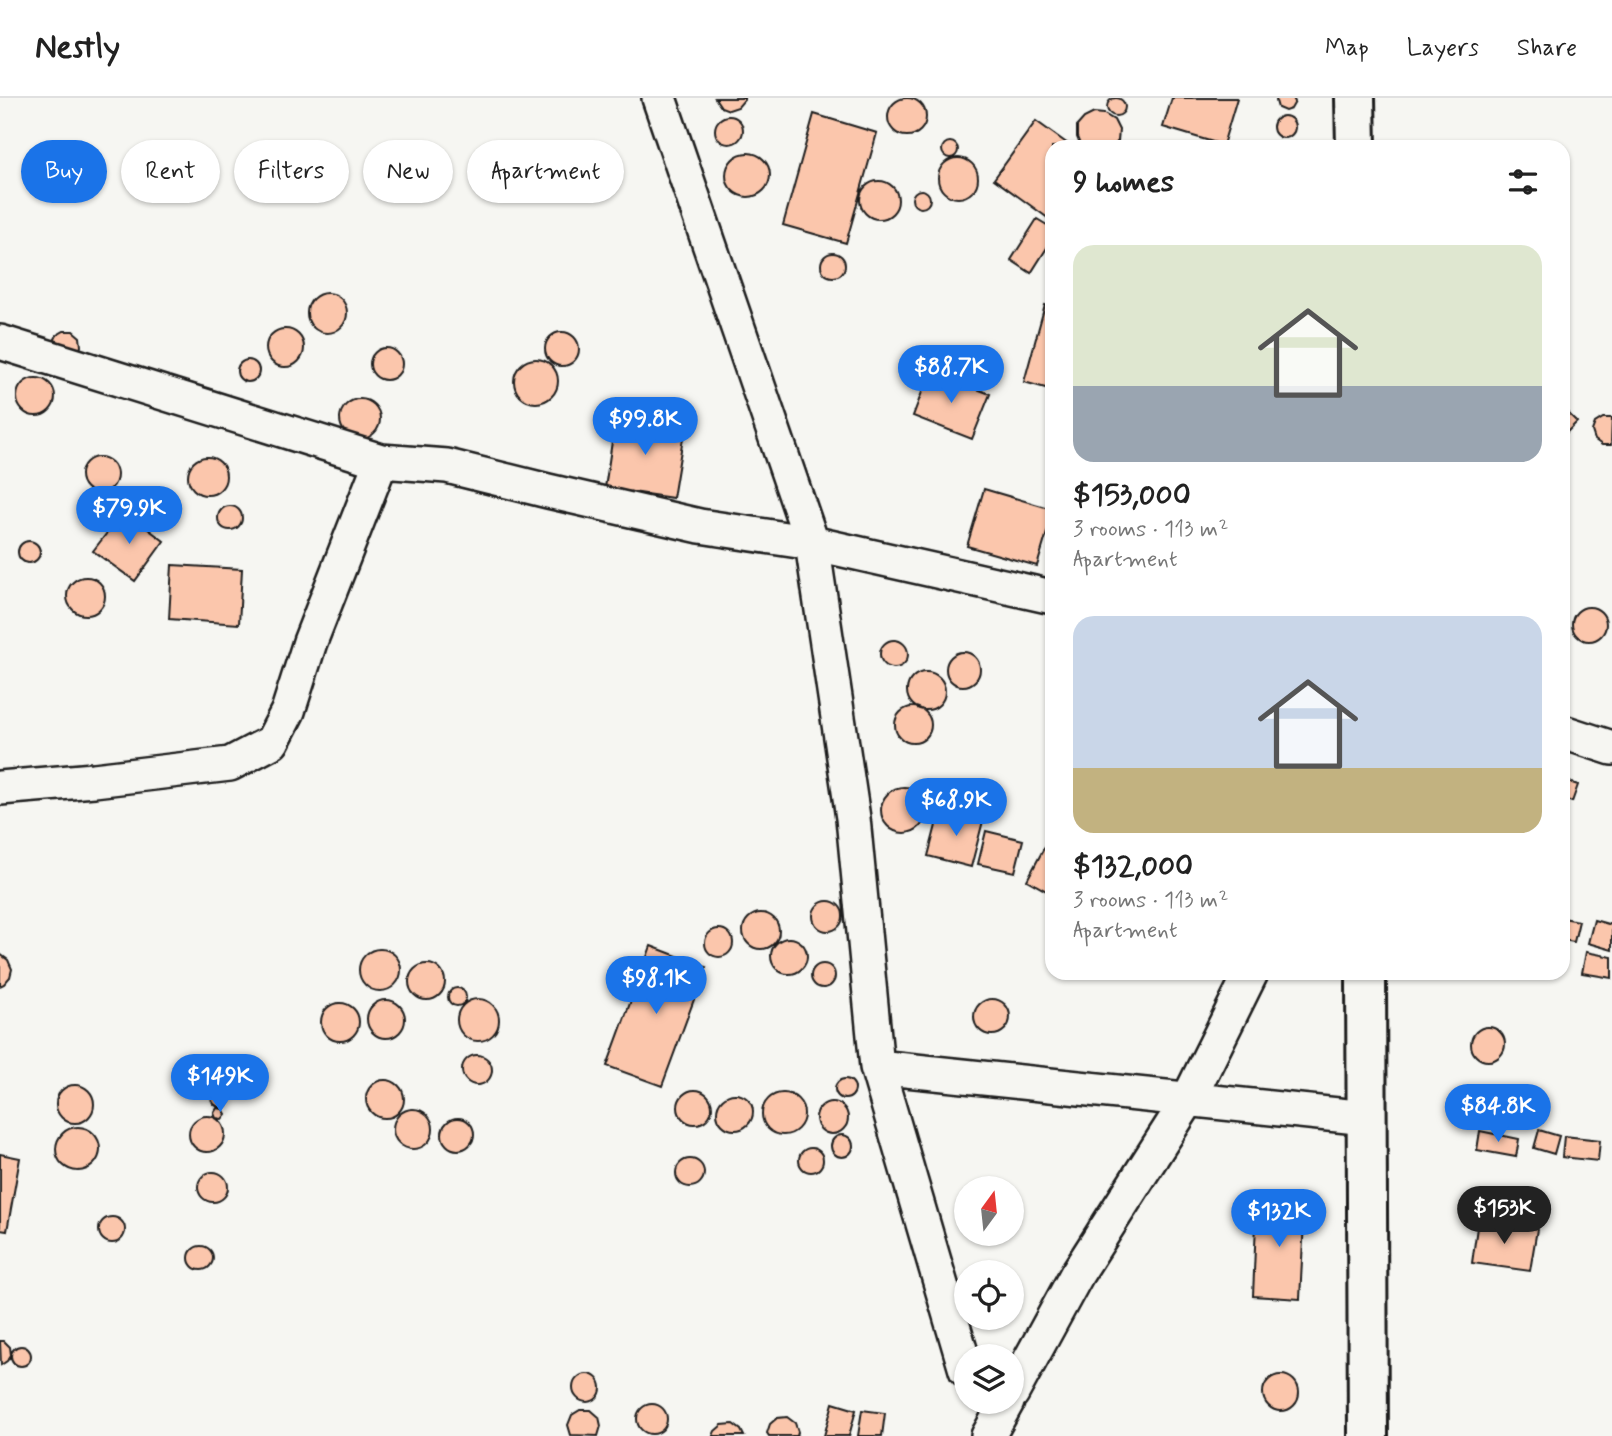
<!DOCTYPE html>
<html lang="en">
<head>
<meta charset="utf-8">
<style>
  body { margin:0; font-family:Mynerve,sans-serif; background:#f2f2f2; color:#222; height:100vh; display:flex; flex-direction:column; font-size:26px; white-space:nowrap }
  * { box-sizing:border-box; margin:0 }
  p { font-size:23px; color:#767676 }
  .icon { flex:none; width:38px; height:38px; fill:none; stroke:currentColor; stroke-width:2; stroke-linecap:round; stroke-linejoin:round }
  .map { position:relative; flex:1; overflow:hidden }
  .side { position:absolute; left:1045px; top:42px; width:525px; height:840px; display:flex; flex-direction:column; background:#fff; border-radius:21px; box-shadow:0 2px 5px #0004 }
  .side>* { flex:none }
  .guide { position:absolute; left:21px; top:42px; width:665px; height:63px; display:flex; gap:14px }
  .needle { width:46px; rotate:15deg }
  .tools { position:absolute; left:954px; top:1078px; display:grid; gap:14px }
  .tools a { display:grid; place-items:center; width:70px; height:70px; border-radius:50%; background:#fff; box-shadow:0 2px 5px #0004; font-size:35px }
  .price { position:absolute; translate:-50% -60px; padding:0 16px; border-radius:24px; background:#1a73e8; color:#fff; font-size:23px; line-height:46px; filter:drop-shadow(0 2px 4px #0008) }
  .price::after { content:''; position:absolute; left:50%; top:42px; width:21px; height:16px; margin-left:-10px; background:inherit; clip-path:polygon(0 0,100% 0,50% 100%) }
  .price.on { background:#222; color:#fff }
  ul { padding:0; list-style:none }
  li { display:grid; align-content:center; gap:14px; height:371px; padding:0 28px }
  li span { display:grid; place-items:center; height:217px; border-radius:21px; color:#555 }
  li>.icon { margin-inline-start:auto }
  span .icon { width:126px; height:126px; fill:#fffc; stroke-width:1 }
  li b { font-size:30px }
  h2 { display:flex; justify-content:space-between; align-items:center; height:84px; padding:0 28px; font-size:30px }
  .tag { padding:0 24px; border-radius:32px; background:#fff; box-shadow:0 2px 5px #0004; font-size:24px; line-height:63px }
  .tag.on { background:#1a73e8; color:#fff }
  header { display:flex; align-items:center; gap:42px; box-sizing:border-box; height:98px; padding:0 35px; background:#fff; border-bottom:2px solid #e0e0e0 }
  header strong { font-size:33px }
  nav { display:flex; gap:38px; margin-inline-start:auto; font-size:24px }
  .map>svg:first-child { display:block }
</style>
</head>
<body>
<header>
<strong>Nestly</strong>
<nav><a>Map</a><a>Layers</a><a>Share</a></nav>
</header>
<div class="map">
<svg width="1612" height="1338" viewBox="0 0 1612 1338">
  <rect width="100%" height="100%" fill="#f6f6f2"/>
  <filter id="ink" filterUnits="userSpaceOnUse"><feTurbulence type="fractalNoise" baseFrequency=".0143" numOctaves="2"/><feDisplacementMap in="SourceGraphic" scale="14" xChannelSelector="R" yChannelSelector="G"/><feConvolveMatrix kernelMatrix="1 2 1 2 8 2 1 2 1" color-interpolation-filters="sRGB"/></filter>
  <g filter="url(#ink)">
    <path fill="#fbc6ac" stroke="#1c1c1c" stroke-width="2" d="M888 19a19 19 0 1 1 38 0a19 19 0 1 1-38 0Z
      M1107 9a9 9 0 1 1 18 0a9 9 0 1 1-18 0Z
      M715,0H744V2L738,9L729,12L721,9Z
      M1172,0H1237L1223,47L1163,29Z
      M1277,0H1293L1295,4L1291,11L1285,13L1278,10L1276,3Z
      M1094,15L1104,16L1114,22L1119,32L1118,43L1113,49H1081L1077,39V28L1084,20Z
      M814,16L877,35L846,145L783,127Z
      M715 32a14 14 0 1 1 28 0a14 14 0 1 1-28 0Z
      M1273 29a11 11 0 1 1 22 0a11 11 0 1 1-22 0Z
      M1036,23L1072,49H1052V123L994,81Z
      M942 52a8 8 0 1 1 16 0a8 8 0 1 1-16 0Z
      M726 77a22 22 0 1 1 44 0a22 22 0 1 1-44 0Z
      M938 80a20 20 0 1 1 40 0a20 20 0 1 1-40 0Z
      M860 102a19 19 0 1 1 38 0a19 19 0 1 1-38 0Z
      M912 101a9 9 0 1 1 18 0a9 9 0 1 1-18 0Z
      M1037,121L1052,130V142L1031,175L1011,162Z
      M821 167a12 12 0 1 1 24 0a12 12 0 1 1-24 0Z
      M307 215a20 20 0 1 1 40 0a20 20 0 1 1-40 0Z
      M1045,207L1052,209V278L1049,291L1024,284Z
      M266 250a19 19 0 1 1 38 0a19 19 0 1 1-38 0Z
      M64,233H73L80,239L81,248L78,256L53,245L57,237Z
      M545 251a17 17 0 1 1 34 0a17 17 0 1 1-34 0Z
      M370 266a16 16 0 1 1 32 0a16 16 0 1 1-32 0Z
      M514 283a22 22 0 1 1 44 0a22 22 0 1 1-44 0Z
      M237 273a11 11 0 1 1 22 0a11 11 0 1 1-22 0Z
      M930,273L990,296L972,341L913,318Z
      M17 299a19 19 0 1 1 38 0a19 19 0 1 1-38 0Z
      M340 321a20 20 0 1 1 40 0a20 20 0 1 1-40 0Z
      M1563,310L1577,324L1563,338Z
      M616,317L685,328L673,400L605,390Z
      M1603,320H1612L1611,347H1602L1595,342L1592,333L1595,325Z
      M81 377a18 18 0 1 1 36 0a18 18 0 1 1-36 0Z
      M188 378a19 19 0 1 1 38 0a19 19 0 1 1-38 0Z
      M984,391L1052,411V418L1037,468L967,448Z
      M218 420a12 12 0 1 1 24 0a12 12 0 1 1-24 0Z
      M124,413L164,443L135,483L93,453Z
      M18 454a11 11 0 1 1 22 0a11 11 0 1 1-22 0Z
      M172,467L242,471L239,526L169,521Z
      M67 498a19 19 0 1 1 38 0a19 19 0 1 1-38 0Z
      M1572 526a17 17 0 1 1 34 0a17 17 0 1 1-34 0Z
      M880 556a14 14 0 1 1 28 0a14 14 0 1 1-28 0Z
      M946 571a17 17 0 1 1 34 0a17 17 0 1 1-34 0Z
      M907 593a19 19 0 1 1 38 0a19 19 0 1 1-38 0Z
      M895 627a18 18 0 1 1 36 0a18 18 0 1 1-36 0Z
      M1563,682L1578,687L1572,704L1563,701Z
      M881 712a23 23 0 1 1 46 0a23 23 0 1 1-46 0Z
      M940,712L983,723L971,769L928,758Z
      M986,733L1023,742L1015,774L978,766Z
      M1052,735V796L1027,782Z
      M813 818a15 15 0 1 1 30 0a15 15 0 1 1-30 0Z
      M743 833a18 18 0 1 1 36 0a18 18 0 1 1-36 0Z
      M1563,820L1579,823L1574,844L1563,842Z
      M1594,822L1612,827V852L1588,845Z
      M705 845a14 14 0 1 1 28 0a14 14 0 1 1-28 0Z
      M771 858a18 18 0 1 1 36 0a18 18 0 1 1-36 0Z
      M651,848L706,869L662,988L607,968Z
      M359 872a21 21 0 1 1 42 0a21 21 0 1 1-42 0Z
      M1586,854L1612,859V880L1582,875Z
      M0,856L8,862L12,871L10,879L4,886L0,888Z
      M409 884a18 18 0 1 1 36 0a18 18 0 1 1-36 0Z
      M811 878a12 12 0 1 1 24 0a12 12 0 1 1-24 0Z
      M448 899a9 9 0 1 1 18 0a9 9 0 1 1-18 0Z
      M974 919a18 18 0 1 1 36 0a18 18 0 1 1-36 0Z
      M457 922a21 21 0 1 1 42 0a21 21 0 1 1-42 0Z
      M367 921a19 19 0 1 1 38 0a19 19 0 1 1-38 0Z
      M321 924a19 19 0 1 1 38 0a19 19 0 1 1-38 0Z
      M1471 946a17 17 0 1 1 34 0a17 17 0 1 1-34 0Z
      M462 972a15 15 0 1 1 30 0a15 15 0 1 1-30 0Z
      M835 991a10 10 0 1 1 20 0a10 10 0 1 1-20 0Z
      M366 1001a19 19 0 1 1 38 0a19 19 0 1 1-38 0Z
      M56 1006a19 19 0 1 1 38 0a19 19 0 1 1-38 0Z
      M211 999a10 10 0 1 1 20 0a10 10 0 1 1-20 0Z
      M678 1009a17 17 0 1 1 34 0a17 17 0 1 1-34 0Z
      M762 1016a21 21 0 1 1 42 0a21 21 0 1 1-42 0Z
      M717 1014a18 18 0 1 1 36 0a18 18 0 1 1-36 0Z
      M1489,1000L1524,1009L1519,1030L1484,1021Z
      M816 1020a16 16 0 1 1 32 0a16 16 0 1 1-32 0Z
      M217,1010L223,1011L226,1016L222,1021L216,1020L214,1015Z
      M393 1031a20 20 0 1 1 40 0a20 20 0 1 1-40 0Z
      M189 1036a18 18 0 1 1 36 0a18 18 0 1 1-36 0Z
      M442 1036a16 16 0 1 1 32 0a16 16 0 1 1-32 0Z
      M56 1051a22 22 0 1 1 44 0a22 22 0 1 1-44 0Z
      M1539,1032L1559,1038L1554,1056L1534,1050Z
      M1480,1033L1519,1041L1516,1059L1477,1052Z
      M831 1048a11 11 0 1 1 22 0a11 11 0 1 1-22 0Z
      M1564,1038L1600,1042L1598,1063L1562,1059Z
      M799 1062a12 12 0 1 1 24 0a12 12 0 1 1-24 0Z
      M0,1056L20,1060L7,1133L0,1132Z
      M676 1075a14 14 0 1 1 28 0a14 14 0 1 1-28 0Z
      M198 1089a15 15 0 1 1 30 0a15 15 0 1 1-30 0Z
      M1257,1101L1305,1103L1300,1201L1253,1198Z
      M99 1132a13 13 0 1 1 26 0a13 13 0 1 1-26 0Z
      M1478,1122L1537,1131L1530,1173L1472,1165Z
      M189 1160a12 12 0 1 1 24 0a12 12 0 1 1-24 0Z
      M0,1243H4L10,1249L11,1257L7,1263L1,1267Z
      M11 1258a10 10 0 1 1 20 0a10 10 0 1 1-20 0Z
      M573 1290a14 14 0 1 1 28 0a14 14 0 1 1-28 0Z
      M1263 1295a18 18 0 1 1 36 0a18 18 0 1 1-36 0Z
      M833,1305L856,1312L849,1338H824Z
      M637 1321a15 15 0 1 1 30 0a15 15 0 1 1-30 0Z
      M580,1312H591L599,1319L601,1328L598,1338L571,1337L568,1327L572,1317Z
      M862,1312L885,1315L882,1338H858Z
      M787,1319L795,1325L798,1334L797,1338H769L767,1335L770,1326L777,1320Z
      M733,1326L741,1332L744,1338H713L715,1333L722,1327Z"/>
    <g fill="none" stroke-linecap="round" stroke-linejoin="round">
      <g stroke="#1c1c1c" stroke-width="38">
        <path id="minor" d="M659,0L812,445L853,720L877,969L966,1272
          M0,244L381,363L447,368L548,393L700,428L812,445L1052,499
          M1563,634L1612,650
          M0,690L94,682L230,666L272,644L288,613L310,544L381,363
          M877,969L1367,1020
          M1012,1295L1077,1176L1188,1002L1251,875
          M988,1338L1007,1304"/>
      </g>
      <g stroke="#1c1c1c" stroke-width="44">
        <path id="trunk" d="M1355,0L1356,49
          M1366,875L1368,1338"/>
      </g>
      <use href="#minor" stroke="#f6f6f2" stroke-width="33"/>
      <use href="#trunk" stroke="#f6f6f2" stroke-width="38"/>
    </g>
  </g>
</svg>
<div class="tools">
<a><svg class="needle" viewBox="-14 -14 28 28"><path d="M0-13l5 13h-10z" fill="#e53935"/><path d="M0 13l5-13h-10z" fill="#767676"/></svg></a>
<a><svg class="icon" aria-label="locate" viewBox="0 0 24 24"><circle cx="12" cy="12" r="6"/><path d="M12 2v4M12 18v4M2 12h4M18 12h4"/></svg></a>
<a><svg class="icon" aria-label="layers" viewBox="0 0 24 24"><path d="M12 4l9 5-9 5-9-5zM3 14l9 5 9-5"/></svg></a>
</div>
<b class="price" style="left:951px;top:307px">$88.7K</b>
<b class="price" style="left:645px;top:359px">$99.8K</b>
<b class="price" style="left:129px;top:448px">$79.9K</b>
<b class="price" style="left:956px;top:740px">$68.9K</b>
<b class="price" style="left:656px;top:918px">$98.1K</b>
<b class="price" style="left:220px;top:1016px">$149K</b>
<b class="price" style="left:1498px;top:1046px">$84.8K</b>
<b class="price on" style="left:1504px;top:1148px">$153K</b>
<b class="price" style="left:1279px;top:1151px">$132K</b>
<div class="guide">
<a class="tag on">Buy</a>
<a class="tag">Rent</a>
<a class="tag">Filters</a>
<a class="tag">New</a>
<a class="tag">Apartment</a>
</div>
<section class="side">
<h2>9 homes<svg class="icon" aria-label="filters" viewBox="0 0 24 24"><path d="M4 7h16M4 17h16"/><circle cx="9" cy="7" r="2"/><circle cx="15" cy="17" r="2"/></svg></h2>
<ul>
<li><span style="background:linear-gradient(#dfe7d0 65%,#9aa5b1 0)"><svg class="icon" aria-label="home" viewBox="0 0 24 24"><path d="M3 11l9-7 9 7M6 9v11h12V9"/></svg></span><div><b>$153,000</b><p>3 rooms · 113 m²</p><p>Apartment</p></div></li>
<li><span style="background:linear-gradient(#c9d6e8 70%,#c2b280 0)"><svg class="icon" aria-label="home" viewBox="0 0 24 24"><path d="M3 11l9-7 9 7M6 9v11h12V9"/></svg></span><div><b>$132,000</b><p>3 rooms · 113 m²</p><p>Apartment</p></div></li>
</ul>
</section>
</div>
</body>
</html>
